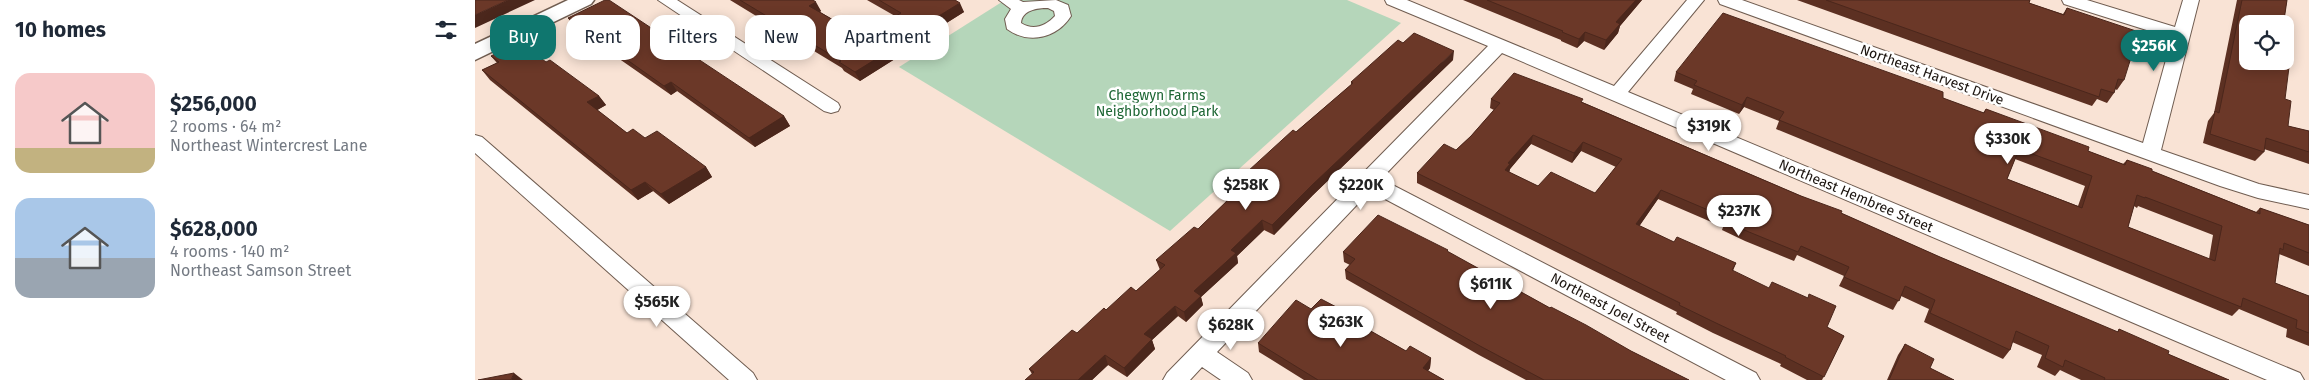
<!DOCTYPE html>
<html lang="en">
<head>
<meta charset="utf-8">
<style>
  body { margin:0; font-family:"Fira Sans",sans-serif; background:#f2f2f3; color:#1f2937; height:100vh; display:flex; flex-direction:column; font-size:19px; white-space:nowrap }
  * { box-sizing:border-box; margin:0 }
  p { font-size:16px; color:#747a83 }
  .icon { flex:none; width:28px; height:28px; fill:none; stroke:currentColor; stroke-width:2; stroke-linecap:round; stroke-linejoin:round }
  .map { position:relative; flex:1; overflow:hidden }
  .details { display:flex; flex-direction:column; background:#fff; width:475px }
  .details>* { flex:none }
  .top-card { position:absolute; left:15px; top:15px; width:475px; height:45px; display:flex; gap:10px }
  .buttons { position:absolute; left:1764px; top:15px; display:grid; gap:10px }
  .buttons a { display:grid; place-items:center; width:55px; height:55px; border-radius:10px; background:#fff; box-shadow:0 2px 12px #0003; font-size:25px }
  .price { position:absolute; translate:-50% -42px; padding:0 11px; border-radius:18px; background:#fff; color:#222; font-size:16px; line-height:32px; filter:drop-shadow(0 1px 2px #0008) }
  .price::after { content:''; position:absolute; left:50%; top:30px; width:15px; height:11px; margin-left:-8px; background:inherit; clip-path:polygon(0 0,100% 0,50% 100%) }
  .price.current { background:#0f766e; color:#fff }
  ul { padding:0; list-style:none }
  li { display:flex; align-items:center; gap:15px; height:125px; padding:0 15px }
  li span { display:grid; place-items:center; flex:none; width:140px; height:100px; border-radius:15px; color:#555 }
  li>.icon { margin-inline-start:auto }
  span .icon { width:60px; height:60px; fill:#fffc; stroke-width:1 }
  li b { font-size:21px }
  h2 { display:flex; justify-content:space-between; align-items:center; height:60px; padding:0 15px; font-size:21px }
  .tag { padding:0 18px; border-radius:15px; background:#fff; box-shadow:0 2px 12px #0003; font-size:18px; line-height:45px }
  .tag.current { background:#0f766e; color:#fff }
  main { display:flex; flex:1; min-height:0 }
  .map>svg:first-child { display:block }
</style>
</head>
<body>
<main>
<section class="details">
<h2>10 homes<svg class="icon" aria-label="filters" viewBox="0 0 24 24"><path d="M4 7h16M4 17h16"/><circle cx="9" cy="7" r="2"/><circle cx="15" cy="17" r="2"/></svg></h2>
<ul>
<li><span style="background:linear-gradient(#f6c9c9 75%,#c2b280 0)"><svg class="icon" aria-label="home" viewBox="0 0 24 24"><path d="M3 11l9-7 9 7M6 9v11h12V9"/></svg></span><div><b>$256,000</b><p>2 rooms · 64 m²</p><p>Northeast Wintercrest Lane</p></div></li>
<li><span style="background:linear-gradient(#a9c7e8 60%,#9aa5b1 0)"><svg class="icon" aria-label="home" viewBox="0 0 24 24"><path d="M3 11l9-7 9 7M6 9v11h12V9"/></svg></span><div><b>$628,000</b><p>4 rooms · 140 m²</p><p>Northeast Samson Street</p></div></li>
</ul>
</section>
<div class="map">
<svg width="1834" height="380" viewBox="0 0 1834 380">
  <rect width="100%" height="100%" fill="#f9e3d5"/>
  <path fill="#b5d6ba" d="M530,0H872L926,23L695,231L424,67Z"/>
  <g fill="none" stroke-linecap="round" stroke-linejoin="round">
    <g stroke="#705d51" stroke-width="2">
      <path id="minor" d="M183,0H202L363,103L365,107L363,111L356,113L349,111Z
        M524,0H544L548,2L581,0L593,5L596,16C582,38 554,45 532,29L530,19L536,9ZM573,8L579,11L580,16C571,26 558,31 546,23C547,10 562,8 573,8Z
        M910,0H932L1139,86L1212,0H1229L1153,92L1825,373L1829,380H1792L1027,53L906,179L1281,373L1285,380H1251L895,191L742,352L773,373L777,380H746L727,367L715,380H688L692,373L881,180L884,175L887,174L1013,46L912,4Z
        M1243,0H1267L1668,143L1697,38L1589,4L1587,0H1612L1700,27L1708,0H1724L1686,150L1784,184L1834,195V209L1783,198L1745,186L1245,4Z
        M0,135L7,137L278,373L282,380H254L0,153Z"/>
    </g>
    <g stroke="#705d51" stroke-width="3">
      <path id="tertiary" d="M93,0H119L116,4L0,60V44Z"/>
    </g>
    <use href="#minor" fill="#fff" fill-rule="evenodd"/>
    <use href="#tertiary" fill="#fff" fill-rule="evenodd"/>
  </g>
  <path fill="#5c3022" fill-rule="evenodd" d="M255,0H338L346,11L345,12L386,36L420,16L392,0H480L489,12L430,49L431,52L385,81L369,71L367,68Z
    M988,0H1167L1145,26L1143,33L1129,50L1109,41L1102,48L1086,41V40Z
    M1322,0H1555L1554,3L1588,14L1592,8L1649,80L1642,90L1640,89L1639,93L1632,103L1622,99L1617,106Z
    M1762,0H1812L1809,20L1806,24H1772L1810,99L1813,126L1834,131V164L1789,149V152L1780,161L1728,143L1733,121L1739,113Z
    M93,18L309,116L315,126L280,147L202,91L196,95L100,28Z
    M16,56L71,62L124,96L131,105L122,110L152,133L170,138L231,167L237,177L194,204L178,191L163,200L15,80L7,70L22,63Z
    M978,60L838,195L799,235L789,230L762,256L763,263L726,297L728,305L711,322L703,316L677,340L680,349L652,377L633,365L617,380H550L557,374L554,369L602,333L631,310L661,291L685,270L681,260L723,229L751,202L749,193L876,85V82Z
    M1201,72L1468,98L1508,113L1511,109L1613,151L1648,164L1652,160L1677,171L1781,212L1785,208L1834,225V266L1804,254L1800,283L1834,296V346L1811,337L1812,329L1764,309L1757,316L1301,129L1304,121L1269,107L1264,114L1216,94L1218,89L1199,81ZM1540,159L1610,186L1603,206L1532,179ZM1659,206L1662,208L1663,206L1738,235L1734,259L1653,227Z
    M1016,99L1107,102L1366,213L1465,257L1642,332L1644,329L1693,354L1754,380H1606L1585,370L1580,376L1562,367L1567,355L1537,342L1535,350L1528,359L1449,322L1454,309L1426,296L1418,310L1364,286L1369,276L1322,255L1319,261L1270,241L1247,230L1248,227L1183,199L1164,226L1199,242L1261,263L1258,271L1352,327L1369,336L1347,380H1332L1305,366L1306,364L1238,333L1201,314L1202,312L942,183V173L981,150L996,136L1019,110L1015,108ZM1056,144L1097,163L1106,151L1141,167L1120,193L1063,186L1034,172L1035,169Z
    M868,252H973L1075,308L1156,351L1214,380H1051L1004,355L871,279L870,270L875,265L869,262Z
    M836,309L867,315L931,351L956,358L955,368L953,371L969,380H829L784,352L783,343Z
    M1430,344L1455,368L1479,380H1412L1423,355Z"/>
  <path fill="#4b271c" d="M33,0H60L0,28V15Z
    M1161,0H1167L1145,26L1143,33L1129,50L1131,40L1141,22Z
    M341,2L346,11L339,15L334,6Z
    M485,3L489,12L430,49L431,52L385,81L380,72L423,41Z
    M1110,32L1109,41L1102,48L1104,39Z
    M979,51L978,60L838,195L799,235L797,225L837,185Z
    M196,82L202,91L196,95L189,86Z
    M124,96L131,105L119,112L112,102Z
    M1272,97L1269,107L1264,114L1267,105Z
    M309,116L315,126L280,147L274,138Z
    M1058,135L1056,144L1035,169L1034,174L1030,170L1033,163Z
    M1108,142L1106,151L1097,163L1099,153Z
    M231,167L237,177L194,204L186,194Z
    M170,182L178,191L163,200L156,190Z
    M1186,190L1183,199L1159,234L1161,224Z
    M787,220L789,230L762,256L763,263L726,297L728,305L711,322L709,312L719,291L756,250Z
    M700,306L703,316L677,340L680,349L652,377L649,368L669,334Z
    M630,355L633,365L617,380H603Z
    M956,358L955,368L947,378L948,368Z
    M39,373L48,380H36Z"/>
  <path fill="#6b3828" stroke="#4b271c" fill-rule="evenodd" d="M0,0H33L0,15Z
    M130,0H134L309,116L274,138L196,82L189,86L93,18Z
    M265,0H338L341,2L334,6L386,36L426,13L404,0H480L485,3L423,41L427,43L380,72L364,62L366,61Z
    M1012,0H1161L1141,22L1145,24L1131,40L1110,32L1104,39L1087,32L1088,31Z
    M1351,0H1555L1554,3L1589,15L1592,8L1664,32L1649,80L1643,79L1639,93L1626,89L1624,97Z
    M1767,0H1812L1809,20L1805,19V24H1772V61H1799L1814,67L1810,99L1816,101L1813,126L1834,131V152L1791,138L1789,152L1735,134L1740,111L1744,113Z
    M1248,13L1468,92V98L1509,113L1511,109L1614,147L1613,151L1650,165L1652,160L1677,169V171L1785,214V208L1834,225V253L1809,243L1808,250L1805,248L1800,283L1834,296V333L1821,328L1822,320L1768,298L1766,307L1304,120L1309,112L1272,97L1267,105L1219,85L1222,81L1201,72ZM1544,149L1617,176L1607,208L1532,179ZM1662,195L1670,198V197L1747,226L1740,261L1653,227Z
    M939,33L979,51L837,185L797,225L787,220L756,250L761,253L719,291L726,296L709,312L700,306L669,334L677,339L649,368L630,355L603,380H550L559,372L554,369L597,330L602,333L629,308L631,310L656,287L661,291L690,265L681,260L719,227L723,229L756,197L749,193L818,130L821,132L878,83L876,82L923,40L928,43Z
    M44,42L71,62L75,60L124,96L112,102L152,133L158,129L170,138L182,131L231,167L186,194L170,182L156,190L7,70L24,62L16,56Z
    M1039,73L1108,99L1106,102L1326,196L1367,211L1366,213L1465,257L1643,332L1644,329L1694,351L1693,354L1754,380H1629L1630,378L1590,360L1588,367L1570,358L1574,346L1541,331L1535,350L1455,313L1460,300L1430,286L1424,301L1369,277L1374,267L1326,246L1323,252L1274,232L1250,221L1252,218L1186,190L1161,224L1199,242L1202,237L1261,263L1257,270L1294,288L1297,282L1333,298L1334,294L1361,306L1352,327L1369,336L1349,377L1310,357L1311,356L1241,323L1204,305L1205,303L942,173L969,144L981,150L996,136L1025,103L1016,99ZM1058,135L1099,153L1108,142L1147,159L1120,193L1076,172L1063,186L1030,170L1035,164L1033,163Z
    M903,215L973,250L972,251L1075,308L1076,307L1111,325L1156,351L1214,380H1069L1005,346L870,270L880,259L868,252Z
    M846,299L867,310L864,313L931,351L935,346L956,358L948,368L969,380H843L783,343L821,300L836,309Z
    M1430,344L1459,359L1455,368L1479,380H1414Z
    M39,373L36,380H3Z"/>
  <g text-anchor="middle" dominant-baseline="central" stroke-width="5" stroke-linejoin="round" paint-order="stroke">
    <g font-size="14" fill="#1b140f" stroke="#fff">
      <text transform="translate(1457 75) rotate(20)">Northeast Harvest Drive</text>
      <text transform="translate(1381 196) rotate(23)">Northeast Hembree Street</text>
      <text transform="translate(1135 308) rotate(28)">Northeast Joel Street</text>
    </g>
    <g font-size="14" fill="#1d6634" stroke="#fff">
      <text x="682" y="95">Chegwyn Farms<tspan x="682" dy="16">Neighborhood Park</tspan></text>
    </g>
  </g>
</svg>
<div class="buttons">
<a><svg class="icon" aria-label="locate" viewBox="0 0 24 24"><circle cx="12" cy="12" r="6"/><path d="M12 2v4M12 18v4M2 12h4M18 12h4"/></svg></a>
</div>
<b class="price current" style="left:1679px;top:72px">$256K</b>
<b class="price" style="left:1234px;top:152px">$319K</b>
<b class="price" style="left:1533px;top:165px">$330K</b>
<b class="price" style="left:771px;top:211px">$258K</b>
<b class="price" style="left:886px;top:211px">$220K</b>
<b class="price" style="left:1264px;top:237px">$237K</b>
<b class="price" style="left:1016px;top:310px">$611K</b>
<b class="price" style="left:182px;top:328px">$565K</b>
<b class="price" style="left:866px;top:348px">$263K</b>
<b class="price" style="left:756px;top:351px">$628K</b>
<div class="top-card">
<a class="tag current">Buy</a>
<a class="tag">Rent</a>
<a class="tag">Filters</a>
<a class="tag">New</a>
<a class="tag">Apartment</a>
</div>
</div>
</main>
</body>
</html>
